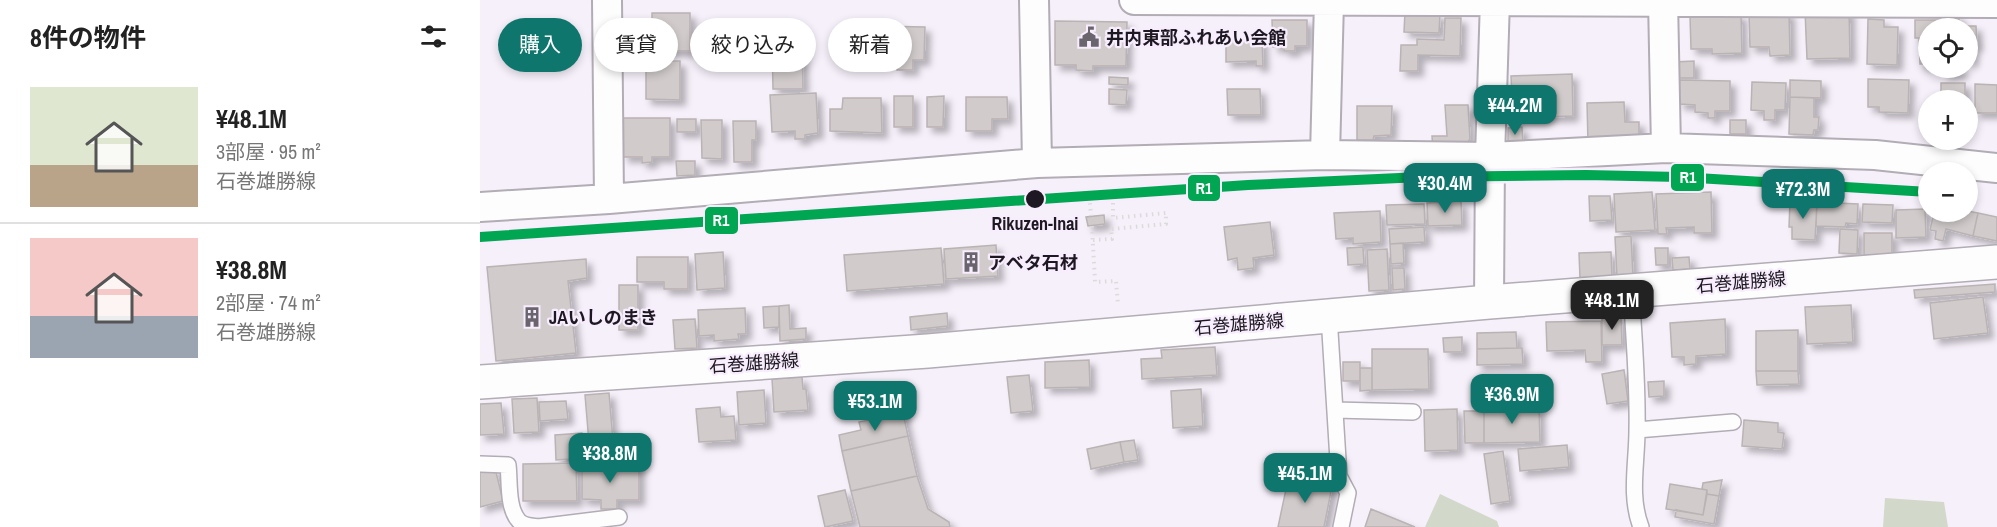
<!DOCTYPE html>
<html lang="ja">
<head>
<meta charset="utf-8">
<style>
  body { margin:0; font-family:"Archivo Narrow","Noto Sans JP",sans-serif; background:#f6f6f6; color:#222; height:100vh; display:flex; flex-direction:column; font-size:22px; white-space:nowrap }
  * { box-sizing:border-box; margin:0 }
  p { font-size:20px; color:#767676 }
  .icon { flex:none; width:33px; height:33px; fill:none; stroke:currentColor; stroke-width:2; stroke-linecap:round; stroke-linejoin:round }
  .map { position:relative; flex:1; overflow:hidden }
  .drawer { display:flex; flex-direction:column; background:#fff; width:480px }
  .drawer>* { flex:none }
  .hud { position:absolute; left:18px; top:18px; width:570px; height:54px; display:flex; gap:12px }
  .tools { position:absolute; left:1438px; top:18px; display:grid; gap:12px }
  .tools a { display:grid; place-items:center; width:60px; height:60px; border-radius:50%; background:#fff; box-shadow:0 3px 9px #0003; font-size:30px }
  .price { position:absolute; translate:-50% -51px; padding:0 14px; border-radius:12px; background:#0f766e; color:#fff; font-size:20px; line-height:39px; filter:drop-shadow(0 2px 3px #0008) }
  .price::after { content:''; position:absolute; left:50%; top:36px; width:18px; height:14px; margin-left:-9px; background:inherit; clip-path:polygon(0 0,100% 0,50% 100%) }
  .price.selected { background:#222; color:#fff }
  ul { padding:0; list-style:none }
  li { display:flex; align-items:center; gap:18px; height:150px; padding:0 30px }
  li+li { border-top:2px solid #e0e0e0 }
  li span { display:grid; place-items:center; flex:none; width:168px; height:120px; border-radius:0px; color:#555 }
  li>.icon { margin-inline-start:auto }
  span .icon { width:72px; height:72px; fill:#fffc; stroke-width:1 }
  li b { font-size:26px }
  h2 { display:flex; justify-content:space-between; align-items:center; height:72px; padding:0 30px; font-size:26px }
  .pill { padding:0 21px; border-radius:27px; background:#fff; box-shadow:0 3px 9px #0003; font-size:21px; line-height:54px }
  .pill.selected { background:#0f766e; color:#fff }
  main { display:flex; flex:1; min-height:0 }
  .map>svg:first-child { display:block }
</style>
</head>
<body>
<main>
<section class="drawer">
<h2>8件の物件<svg class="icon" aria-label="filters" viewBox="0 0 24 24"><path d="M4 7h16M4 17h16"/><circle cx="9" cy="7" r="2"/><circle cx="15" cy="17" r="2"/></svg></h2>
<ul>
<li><span style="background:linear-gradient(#dfe7d0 65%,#b9a48a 0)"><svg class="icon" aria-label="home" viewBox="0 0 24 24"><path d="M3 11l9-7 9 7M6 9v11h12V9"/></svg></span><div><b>¥48.1M</b><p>3部屋 · 95 m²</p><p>石巻雄勝線</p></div></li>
<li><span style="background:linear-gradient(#f6c9c9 65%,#9aa5b1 0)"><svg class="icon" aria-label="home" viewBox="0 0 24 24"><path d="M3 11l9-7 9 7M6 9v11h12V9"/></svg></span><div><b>¥38.8M</b><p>2部屋 · 74 m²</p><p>石巻雄勝線</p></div></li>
</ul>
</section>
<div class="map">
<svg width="1517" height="527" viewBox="0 0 1517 527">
  <defs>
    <filter id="shadow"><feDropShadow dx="5.5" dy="5.5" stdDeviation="3" flood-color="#0004"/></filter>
  </defs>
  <rect width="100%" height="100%" fill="#f6f0fa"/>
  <path fill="#d2d8ca" d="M960,494L1017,521L1019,527H945Z
    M1405,498L1464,502L1468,527H1403Z"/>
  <path fill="#d1cbcb" stroke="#bab3b3" stroke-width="1.5" filter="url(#shadow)" d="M1325,10H1369L1370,58L1327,59Z
    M925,12L960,14L959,33L924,32Z
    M1309,12L1310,55L1290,56L1289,47H1270L1269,13Z
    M172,13H210V51H181V37L172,38Z
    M1261,14L1262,53L1232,54V49H1211L1210,16Z
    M1464,16H1479V26H1496L1497,46H1492V61H1488V28H1449V64H1440L1439,38H1435V20H1464Z
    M965,18H981L980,56L938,55V71H920L921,45H937V39L964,40Z
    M1388,19L1404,20V27H1418L1417,65L1387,64Z
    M792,20H827V46H815V51H804V47H793Z
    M575,21L647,22L646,66H613V71L596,70V65H575Z
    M397,26L445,27L444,60H433V70H417V60H396Z
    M292,39H322L323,89H293Z
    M782,39L783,66H776V61L746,62V40Z
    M166,61H200V100L166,99Z
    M1214,61V78H1194V62Z
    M1463,68H1481V73L1464,74Z
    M1092,74L1093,116L1033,118L1031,76Z
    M629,77L648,78V85L629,84Z
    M1388,79L1429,80L1428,113L1399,112V107H1388Z
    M1199,80L1250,81V111H1235V118H1228V113L1215,112V105L1199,104Z
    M1310,80L1341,81V98L1310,97Z
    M1272,82L1306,83L1305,110H1295V120H1284V111L1271,110Z
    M1461,83H1485V100H1461Z
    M1495,84L1517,85V113H1495Z
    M629,89L647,90L646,105L629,104Z
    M747,89H780L781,115H748Z
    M336,93L338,133L325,135V139H315V131L292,132L290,95Z
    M414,96H433V127H414Z
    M464,96L463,127H447V97Z
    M486,97H527L528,119H512V131H486Z
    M1310,97L1334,98V117H1339L1338,130H1334L1333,135L1309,134Z
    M363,98H401L402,133L350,131V109H362Z
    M1144,102L1145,122H1159V142L1108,143L1107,103Z
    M965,105H988L990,139L982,150L953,151L952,136H967Z
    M877,106H912L911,135L894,136L893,140H877Z
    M143,118H190V157H172V162L162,163V157H143Z
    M197,119H216V132H197Z
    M221,120H242V159L222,158Z
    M1250,120H1266V134H1250Z
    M253,121H276V140H272V162H254Z
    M1042,127L1043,144L1028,145V128Z
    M196,161H215V175L197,176Z
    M1172,192L1175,230L1136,232L1134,194Z
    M1231,192L1232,233H1214V227L1186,228L1187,234H1178L1176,194Z
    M1109,196H1130L1132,220L1110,221Z
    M981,201L982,225L948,226L947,203Z
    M1310,201L1337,202L1335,240L1312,239V227H1309Z
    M1337,202L1378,204L1377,224L1366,223L1365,227L1336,226Z
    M944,204L945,224L907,225L906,205Z
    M1383,204L1413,205L1412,223L1382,222Z
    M1445,209L1446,237L1416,238V210Z
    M900,211L901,242L873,244V238L856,239L854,213Z
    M1488,211L1498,213L1493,236L1466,229L1463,241L1455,239L1456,231L1450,230L1454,212L1467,214V212Z
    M1498,213L1517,217V241L1493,236Z
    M624,215L625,224L608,226L606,217Z
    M790,222L794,255L773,258L774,268L758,270L757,258L748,260L744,227Z
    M944,227L945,242L910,244L909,229Z
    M1360,229L1378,230L1377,254L1359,253Z
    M1384,233H1412V255H1384Z
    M1151,236L1153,276L1137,277L1135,237Z
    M923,243L924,263L911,264L910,244Z
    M516,245L518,276L466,279L464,249Z
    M883,247L884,264L868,265L867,248Z
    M461,248L464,284L367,291L364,255Z
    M1175,248H1188V265H1176Z
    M907,249L909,290L889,291L887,250Z
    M243,252L245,288L217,290L215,254Z
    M1131,252L1132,277L1100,278L1099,253Z
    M157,257H208V289H184V282H157Z
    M1209,257L1210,269L1193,270L1192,258Z
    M106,259L107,278L88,281L96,353L16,361L7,267Z
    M912,268H924L925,289L913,290Z
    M1515,284V292L1435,298L1434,290Z
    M139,285H158V330H139Z
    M1503,297L1508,333L1454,339L1450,303Z
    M309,305L310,329L326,328V339L300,341L299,306Z
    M1371,305L1373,342L1327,344L1325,307Z
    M299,306V327L284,328L283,307Z
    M265,308L266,334H258L259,339L234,341V335L219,336L218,310Z
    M467,313L468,326L431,330L430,317Z
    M1122,317H1141L1142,345H1122Z
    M215,319L217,348L195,349L193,320Z
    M1245,319L1246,354L1216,356V364L1204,365V357H1192L1190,323Z
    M1121,321L1122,362H1106L1105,350L1067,351L1066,322Z
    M1318,330V371H1276V331Z
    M1036,332L1037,348L997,349V333Z
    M982,337V352H964L963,338Z
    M735,347L737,375L662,379L661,359L682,358L681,350Z
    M1037,348H1042L1043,364L997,365V349Z
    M892,349H948L949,389L892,390Z
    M609,360L610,387L565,388V362Z
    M863,362H880V381H863Z
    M880,368H892V390L880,391Z
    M1144,370L1148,401L1127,404L1122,374Z
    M1276,371H1318L1319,384L1277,385Z
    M549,375L553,411L531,413L527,377Z
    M322,377L323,389H326L328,410L294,412L292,379Z
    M1184,381V396L1169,397L1168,382Z
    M721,389L723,426L693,428L691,391Z
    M284,390L286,423L259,425L257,392Z
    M129,393L134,453L110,455L105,395Z
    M57,398L59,432L34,433L32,399Z
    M86,401L88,419L60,421L59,402Z
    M21,403L24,434L0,435V404Z
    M240,407L241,417L254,416L256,440L219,442L216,409Z
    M1004,408H1059L1060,442L1004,443Z
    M977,409L978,450L945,451L944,410Z
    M984,411H1004V443H985Z
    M423,413L428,436L362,451L359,435L381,430L379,422Z
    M1264,420L1298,423V432L1304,433L1302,449L1262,446Z
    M102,433L104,458L76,460L75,435Z
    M428,436L437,476L371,491L362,451Z
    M654,440L658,460L644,462L640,442Z
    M640,442L644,462L611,469L607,449Z
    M1087,445L1089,467L1040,471L1038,449Z
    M1023,451L1030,501L1011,504L1004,454Z
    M96,463L97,501H43V464Z
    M102,464L159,465V500H137V509H121V500L102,499Z
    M15,468L23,501L0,507V472Z
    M809,475L852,486L844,527H798Z
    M437,476L448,509L469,522L470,527H380L371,491Z
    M1242,480L1239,496L1227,494V490L1222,489L1223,483Z
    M1190,484L1227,490L1223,515L1186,509Z
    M365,490L373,521L345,527L338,496Z
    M1227,494L1239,496L1234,524L1195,517L1196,510L1223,515Z
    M891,509L935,527H885Z"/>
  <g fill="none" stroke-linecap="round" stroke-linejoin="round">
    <g stroke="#b2acb5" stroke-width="18">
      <path id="service" d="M1151,291C1154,337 1158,384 1157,430C1157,463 1149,496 1161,527
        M849,316L859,476L868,493L861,527
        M855,410L933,412
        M1157,430L1253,422
        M0,464L28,465C30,481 27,508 39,521C44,526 52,526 58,527L139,517"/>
    </g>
    <g stroke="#b2acb5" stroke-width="32">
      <path id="minor" d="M127,0L129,199
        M554,0L557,163
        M654,0L1517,3
        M1183,0L1186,148
        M845,155L849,1
        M0,207L129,199L557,163L845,155L1010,157L1186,148L1395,155L1517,168
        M1009,302L1010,157L1015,0"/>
    </g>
    <g stroke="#b2acb5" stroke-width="36">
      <path id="secondary" d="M0,382L448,351L1009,302L1517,262"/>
    </g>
    <path stroke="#dcdadc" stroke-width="4" stroke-dasharray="1.5 4.5" stroke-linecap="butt" d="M610,203L611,216
      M612,226L615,282L636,281L638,305
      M613,240L632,239L631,229L686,224V213L633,218V201"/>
    <use href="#service" stroke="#fefdfe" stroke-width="15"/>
    <use href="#minor" stroke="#fefdfe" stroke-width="28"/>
    <use href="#secondary" stroke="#fefdfe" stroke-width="33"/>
    <g stroke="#f7edfd" stroke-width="15">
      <path id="rail-1" d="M0,237L768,185L941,177L1106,175L1200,177L1449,192"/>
    </g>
    <use href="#rail-1" stroke="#00a651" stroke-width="10"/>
  </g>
  <defs>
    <g id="civic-bare" transform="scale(1.62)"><path d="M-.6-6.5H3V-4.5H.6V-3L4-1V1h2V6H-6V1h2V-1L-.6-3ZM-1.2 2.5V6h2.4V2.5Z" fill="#6a646e" stroke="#f7edfd" stroke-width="2.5" paint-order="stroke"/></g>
    <g id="building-bare" transform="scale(1.62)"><path d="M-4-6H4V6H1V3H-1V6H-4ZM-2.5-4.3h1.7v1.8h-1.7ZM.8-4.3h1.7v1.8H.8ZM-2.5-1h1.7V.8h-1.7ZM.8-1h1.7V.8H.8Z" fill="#6a646e" stroke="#f7edfd" stroke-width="2.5" paint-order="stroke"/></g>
  </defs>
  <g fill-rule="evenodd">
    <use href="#civic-bare" x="609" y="37"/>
    <use href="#building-bare" x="491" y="262"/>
    <use href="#building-bare" x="52" y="317"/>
  </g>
  <circle fill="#1e1822" stroke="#f7edfd" stroke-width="2" cx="555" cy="199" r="10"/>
  <g text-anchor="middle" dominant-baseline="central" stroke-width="4.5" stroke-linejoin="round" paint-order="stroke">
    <g font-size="18" font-weight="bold" fill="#1e1822" stroke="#f7edfd" text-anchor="start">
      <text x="626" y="37">井内東部ふれあい会館</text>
      <text x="508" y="262">アベタ石材</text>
      <text x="69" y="317">JAいしのまき</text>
    </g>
    <g font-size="18" font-weight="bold" fill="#1e1822" stroke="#f7edfd">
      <text x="555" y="223">Rikuzen-Inai</text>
    </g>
    <g font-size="18" fill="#1e1822" stroke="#f7edfd">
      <text transform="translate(1261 282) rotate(-5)">石巻雄勝線</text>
      <text transform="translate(759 324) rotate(-5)">石巻雄勝線</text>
      <text transform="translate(274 363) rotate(-4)">石巻雄勝線</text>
    </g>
  </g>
  <g stroke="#f7edfd" stroke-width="2">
    <rect x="1190" y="163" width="35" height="29" rx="6" fill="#00a651"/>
    <rect x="707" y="174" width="34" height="28" rx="6" fill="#00a651"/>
    <rect x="224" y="206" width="35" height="29" rx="6" fill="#00a651"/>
  </g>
  <g font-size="16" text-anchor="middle" font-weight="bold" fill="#fff">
    <text x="1208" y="183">R1</text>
    <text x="724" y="194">R1</text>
    <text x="241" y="226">R1</text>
  </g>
</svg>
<div class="tools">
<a><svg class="icon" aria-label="locate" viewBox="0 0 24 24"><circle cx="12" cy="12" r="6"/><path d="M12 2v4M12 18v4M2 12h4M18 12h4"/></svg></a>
<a>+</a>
<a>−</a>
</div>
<b class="price" style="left:1035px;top:136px">¥44.2M</b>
<b class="price" style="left:965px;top:214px">¥30.4M</b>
<b class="price" style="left:1323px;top:220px">¥72.3M</b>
<b class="price selected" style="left:1132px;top:331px">¥48.1M</b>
<b class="price" style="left:1032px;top:425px">¥36.9M</b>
<b class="price" style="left:395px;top:432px">¥53.1M</b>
<b class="price" style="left:130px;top:484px">¥38.8M</b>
<b class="price" style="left:825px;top:504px">¥45.1M</b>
<div class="hud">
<a class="pill selected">購入</a>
<a class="pill">賃貸</a>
<a class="pill">絞り込み</a>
<a class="pill">新着</a>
</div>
</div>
</main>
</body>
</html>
